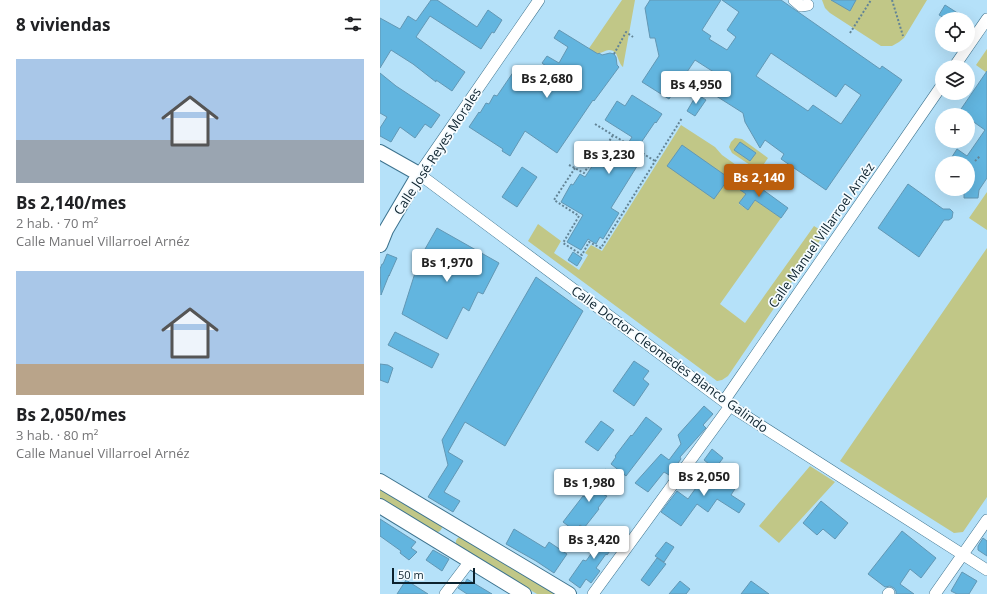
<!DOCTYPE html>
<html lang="es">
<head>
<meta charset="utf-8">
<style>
  body { margin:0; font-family:"Open Sans",sans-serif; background:#f2f2f2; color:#202124; height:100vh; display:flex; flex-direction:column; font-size:15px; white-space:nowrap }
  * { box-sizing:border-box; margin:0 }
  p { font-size:13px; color:#757577 }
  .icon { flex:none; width:22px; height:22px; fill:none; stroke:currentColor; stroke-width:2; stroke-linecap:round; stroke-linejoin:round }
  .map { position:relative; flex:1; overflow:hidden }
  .panel { display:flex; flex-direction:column; background:#fff; width:380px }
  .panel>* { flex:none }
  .tools { position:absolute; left:555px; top:12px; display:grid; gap:8px }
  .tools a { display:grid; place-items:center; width:40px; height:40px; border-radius:50%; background:#fff; box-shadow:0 4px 16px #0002; font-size:20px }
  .scale { position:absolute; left:12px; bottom:10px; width:83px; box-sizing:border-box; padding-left:4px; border:2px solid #0c222e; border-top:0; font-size:11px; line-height:14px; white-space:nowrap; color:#0c222e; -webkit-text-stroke:3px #f6fcff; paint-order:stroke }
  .price { position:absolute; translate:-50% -34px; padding:0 9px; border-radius:4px; background:#fff; color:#222; font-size:13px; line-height:26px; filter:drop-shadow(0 1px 2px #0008) }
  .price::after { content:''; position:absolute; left:50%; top:24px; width:12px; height:9px; margin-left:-6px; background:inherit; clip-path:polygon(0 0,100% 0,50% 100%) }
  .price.active { background:#bb5e0d; color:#fff }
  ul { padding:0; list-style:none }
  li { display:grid; align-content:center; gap:8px; height:212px; padding:0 16px }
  li span { display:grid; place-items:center; height:124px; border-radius:0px; color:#555 }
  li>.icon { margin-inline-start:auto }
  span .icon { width:72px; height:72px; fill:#fffc; stroke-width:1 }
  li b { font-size:17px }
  h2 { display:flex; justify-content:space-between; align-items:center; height:48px; padding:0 16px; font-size:17px }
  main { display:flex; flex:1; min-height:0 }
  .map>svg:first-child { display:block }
</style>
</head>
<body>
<main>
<section class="panel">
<h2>8 viviendas<svg class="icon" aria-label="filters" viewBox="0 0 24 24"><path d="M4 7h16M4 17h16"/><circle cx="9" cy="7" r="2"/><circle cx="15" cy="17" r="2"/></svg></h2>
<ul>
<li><span style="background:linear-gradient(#a9c7e8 65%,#9aa5b1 0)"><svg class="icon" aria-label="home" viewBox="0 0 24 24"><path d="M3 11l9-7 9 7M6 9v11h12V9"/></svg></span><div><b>Bs 2,140/mes</b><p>2 hab. · 70 m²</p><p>Calle Manuel Villarroel Arnéz</p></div></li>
<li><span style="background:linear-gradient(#a9c7e8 75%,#b9a48a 0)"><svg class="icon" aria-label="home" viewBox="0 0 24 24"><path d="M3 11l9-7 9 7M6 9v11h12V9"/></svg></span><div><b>Bs 2,050/mes</b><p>3 hab. · 80 m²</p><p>Calle Manuel Villarroel Arnéz</p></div></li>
</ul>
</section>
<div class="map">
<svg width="607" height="594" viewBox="0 0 607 594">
  <rect width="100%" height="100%" fill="#b5e1f9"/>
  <path fill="#c1c787" d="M242,0H255L243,67C237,62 239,50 229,50C225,50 223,53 219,53L194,87L186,82Z
    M442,0H547L524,38L519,42L512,46H501L450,13L445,8Z
    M607,49V73L596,65Z
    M301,125L335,147L342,155L366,172L356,187L366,194L359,204L368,210L375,200L401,218L340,304L365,323L434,226L445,233L348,376L342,380L337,381L148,241L158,224L181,241L174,253L199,270L208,255L205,253L211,245L222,251Z
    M355,138L362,139L388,158L379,171L352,153L349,147L351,142Z
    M607,192V230L589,218Z
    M607,248V497L583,532L574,533L460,461Z
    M430,466L455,482L399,543L379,526Z
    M0,487L60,523L62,528L60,531L56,533L0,499Z
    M81,536L175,594H157L76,545C75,540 77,538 81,536Z"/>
  <path fill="#62b5df" stroke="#6297b4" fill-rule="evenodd" d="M51,0H57L97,27L108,10L122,20L114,33L112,32L101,49L50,16L36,37L85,72L72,91L56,80V82L33,64L11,50L0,68V18L20,29L28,16L36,21Z
    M270,0H341L322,30L331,36L329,39L347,50L356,37L347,30L359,12L342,0H401L500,69L502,66L522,80L446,190L401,159L404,154L385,140L380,148L365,122L363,113L333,94L343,78L315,60L289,99L262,82L279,56L275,38H270L265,8ZM391,53L456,97L465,84L481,95L461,124L433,105L428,111L376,76Z
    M451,0H476L470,11Z
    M565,5L587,19H566L559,15Z
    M179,30L218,54L219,53L222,55L230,53L234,54L236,57L237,65L239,67L214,101L213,100L177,153L145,131L130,156L122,151L123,149L89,127L99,112L100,113L106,103L109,104L114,95L117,96L134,71L154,85L167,67L162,63L167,56L179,63L188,47L174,38Z
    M607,71V178L599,190L598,198H584V189H588V163H568L577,149L587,156L605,130L588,118V115H583L579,112Z
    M0,73L16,86L60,115L51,128L45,124L35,138L20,127L11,142L0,136V128L7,117L0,113Z
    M317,94L326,100L315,116L307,111Z
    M252,95L282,114L276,123L275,122L256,150L264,155L231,208L239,213L223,239L220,237L216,244L208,239L201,250L187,242L203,215L181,202L191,184L193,185L200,174L205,177L215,162L230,171L252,137L225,120L237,101L245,106Z
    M360,142L376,153L370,161L354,150Z
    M302,145L349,178L334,199L287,166Z
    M142,167L157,177L137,207L122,197Z
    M364,176L408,208L401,218L375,200L368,210L359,203L366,194L356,187Z
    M528,184L563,209H570L573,212L572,218L569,220H564L539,257L498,228Z
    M57,228L119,263L103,294L98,292L89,311L83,307L67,339L22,314L35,273L32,272Z
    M193,252L202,258L197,266L188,260Z
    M7,254L17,258L9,276V275L1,295L0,269L2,264H3Z
    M156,277L203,311L125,446L85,422L68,452L83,461L64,492L80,501L73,512L48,497L68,465L62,440Z
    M15,332L59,354L52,368L8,345Z
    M254,361L269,371L263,379L269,384L254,406L233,391Z
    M0,364L8,365L13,368L8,383L0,380Z
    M324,406L333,414L323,425L326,428L300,457L301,459L289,475L284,472L268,492L255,483L281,454L289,460L301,444L298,435Z
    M266,417L282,429L246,476L231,464L236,457L235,456L251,435L252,436Z
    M221,421L234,430L218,451L205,442Z
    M332,449L343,458L335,469L324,460Z
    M331,467L349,481L350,479L358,484L351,495L365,504L359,513L337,499L328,512L317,504L301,526L281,512L297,491L308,499Z
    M225,469L233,475L225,486L229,489L224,495L227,496L218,508L219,509L204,528L200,525L195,531L183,522L203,496L204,497Z
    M441,501L468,523L455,539L443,529L437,535L423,523Z
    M0,519L36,542L31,548L37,552L29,560L20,553L21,551L0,536Z
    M227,528L235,534L231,540L236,543L227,555L226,554L216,568L220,571L211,583L206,579L200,588L189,580L203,560L206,561L216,547H215Z
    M134,529L165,548L169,542L187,554L174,573L156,561L126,544Z
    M522,531L556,558L541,578L530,569L520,584L534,594H516V591L514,588L510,586L505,587L488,574Z
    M603,538L607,541V556L598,550V546Z
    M286,542L294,547L284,562L275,556Z
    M53,550L69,559L62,571L46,560Z
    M277,558L286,564L269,586L261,580Z
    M582,572L597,581L589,594H577L571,591Z
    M87,579L112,594H87L78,588L83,582L85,583Z
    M26,580L48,594H17Z
    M300,581L310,589L306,594H289Z
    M371,581L389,594H361Z"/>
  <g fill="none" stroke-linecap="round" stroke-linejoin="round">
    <g stroke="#3e738e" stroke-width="12">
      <path id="minor" d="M159,0L39,174L350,406L607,570
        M414,0L421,6L428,5
        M574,67L607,19
        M344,401L562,85
        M65,594L90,561
        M213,594L350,406
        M508,594L509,593
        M555,594L607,520"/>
    </g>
    <g stroke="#3e738e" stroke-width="16">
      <path id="major" d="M0,152L39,174L6,230L0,245
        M0,481L189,594
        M0,506L144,594"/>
    </g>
    <path stroke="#638496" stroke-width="2" stroke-dasharray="2 2" stroke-linecap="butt" d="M512,0L523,36
      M470,33L491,0
      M234,54L246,32L253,37
      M215,124L275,161
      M217,161L233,135
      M595,161L600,156
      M189,165L204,173L213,159L230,170L246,143
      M195,168L174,200L199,216L183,243L202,255L209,242L221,248L302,118"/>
    <use href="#minor" stroke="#fff" stroke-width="11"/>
    <use href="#major" stroke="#fff" stroke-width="14"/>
  </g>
  <g text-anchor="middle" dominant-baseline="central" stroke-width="3.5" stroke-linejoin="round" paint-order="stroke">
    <g font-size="13" fill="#0c222e" stroke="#f6fcff">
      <text transform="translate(57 151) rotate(-57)">Calle José Reyes Morales</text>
      <text transform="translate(441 235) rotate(-55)">Calle Manuel Villarroel Arnéz</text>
      <text transform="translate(290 359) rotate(36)">Calle Doctor Cleomedes Blanco Galindo</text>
    </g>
  </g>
</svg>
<div class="tools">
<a><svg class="icon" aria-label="locate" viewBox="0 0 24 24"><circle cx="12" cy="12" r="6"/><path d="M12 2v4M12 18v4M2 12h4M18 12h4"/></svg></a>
<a><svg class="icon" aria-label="layers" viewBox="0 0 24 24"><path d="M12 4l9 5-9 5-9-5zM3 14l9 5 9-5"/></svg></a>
<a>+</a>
<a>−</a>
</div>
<div class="scale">50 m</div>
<b class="price" style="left:167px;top:99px">Bs 2,680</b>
<b class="price" style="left:316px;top:105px">Bs 4,950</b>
<b class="price" style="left:229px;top:175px">Bs 3,230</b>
<b class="price active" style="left:379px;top:198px">Bs 2,140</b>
<b class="price" style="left:67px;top:283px">Bs 1,970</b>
<b class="price" style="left:324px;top:497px">Bs 2,050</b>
<b class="price" style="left:209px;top:503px">Bs 1,980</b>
<b class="price" style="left:214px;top:560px">Bs 3,420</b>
</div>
</main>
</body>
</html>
